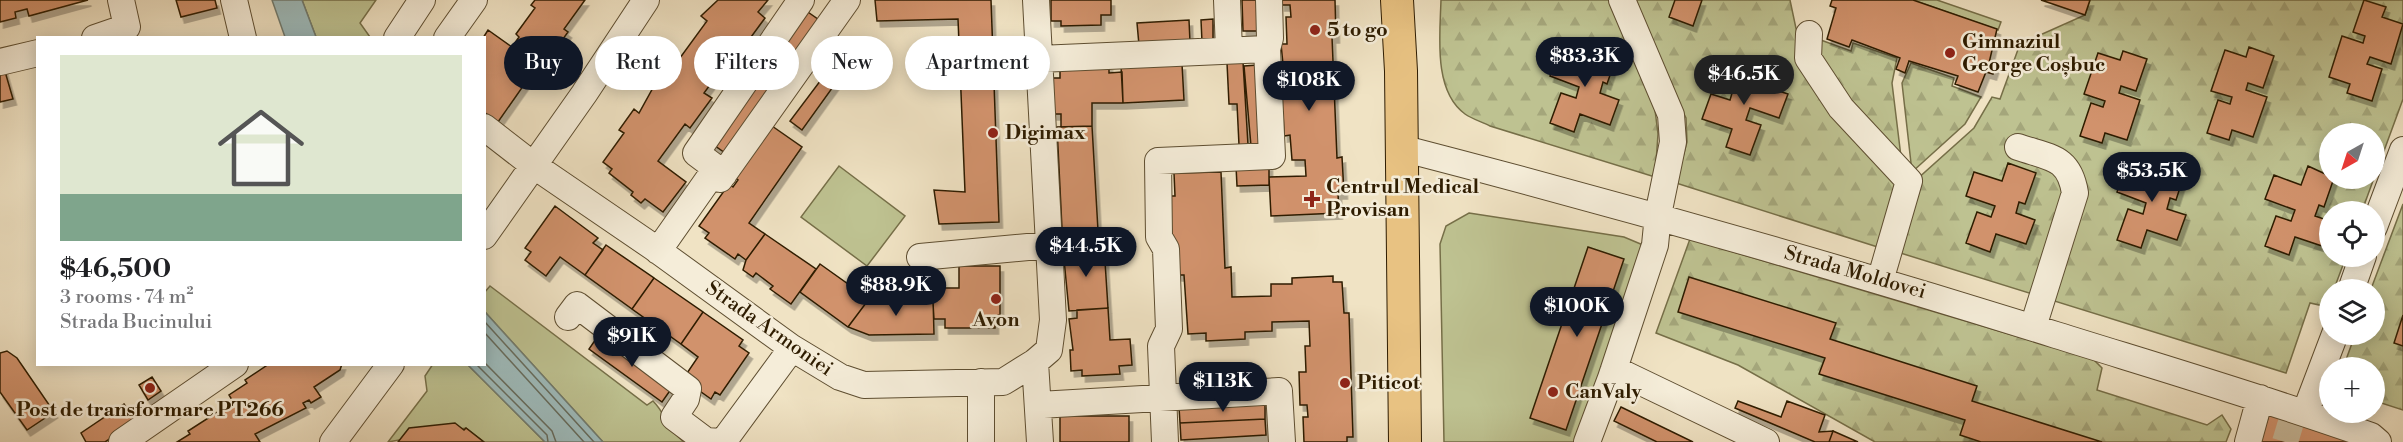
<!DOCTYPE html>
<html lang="en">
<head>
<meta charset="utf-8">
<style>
  body { margin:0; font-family:"Libre Bodoni",serif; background:#f2f2f2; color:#202124; height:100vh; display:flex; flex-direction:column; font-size:22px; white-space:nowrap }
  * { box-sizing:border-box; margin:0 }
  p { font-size:20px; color:#757577 }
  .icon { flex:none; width:33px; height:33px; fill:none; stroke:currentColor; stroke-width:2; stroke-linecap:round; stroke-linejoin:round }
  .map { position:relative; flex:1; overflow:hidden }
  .details { position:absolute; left:36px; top:36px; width:450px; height:330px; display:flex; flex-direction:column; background:#fff; border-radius:0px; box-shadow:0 3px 15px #0003 }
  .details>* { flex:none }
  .hud { position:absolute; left:504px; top:36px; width:570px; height:54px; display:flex; gap:12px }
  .needle { width:39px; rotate:219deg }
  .controls { position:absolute; left:2319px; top:123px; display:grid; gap:12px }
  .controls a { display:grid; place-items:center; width:66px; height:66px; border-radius:50%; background:#fff; box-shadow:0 3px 15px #0003; font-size:30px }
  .price { position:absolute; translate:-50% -51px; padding:0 14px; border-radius:21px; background:#111827; color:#fff; font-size:20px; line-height:39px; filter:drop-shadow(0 2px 3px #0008) }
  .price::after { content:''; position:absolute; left:50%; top:36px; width:18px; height:14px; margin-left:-9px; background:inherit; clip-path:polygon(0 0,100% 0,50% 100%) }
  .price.active { background:#222; color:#fff }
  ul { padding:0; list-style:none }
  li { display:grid; align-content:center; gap:12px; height:318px; padding:0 24px }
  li+li { border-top:2px solid #e0e0e0 }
  li span { display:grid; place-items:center; height:186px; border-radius:0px; color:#555 }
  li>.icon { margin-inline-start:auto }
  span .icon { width:108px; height:108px; fill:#fffc; stroke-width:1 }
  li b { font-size:26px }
  .chip { padding:0 21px; border-radius:27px; background:#fff; box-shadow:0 3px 15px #0003; font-size:21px; line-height:54px }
  .chip.active { background:#111827; color:#fff }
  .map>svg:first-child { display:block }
</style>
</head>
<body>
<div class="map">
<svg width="2403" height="442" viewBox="0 0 2403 442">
  <defs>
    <pattern id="forest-firs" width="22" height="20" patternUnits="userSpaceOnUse" patternTransform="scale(1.5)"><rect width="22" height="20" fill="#bec291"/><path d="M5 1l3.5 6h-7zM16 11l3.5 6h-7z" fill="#a4a67b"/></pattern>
    <filter id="shadow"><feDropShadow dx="3.5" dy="6" stdDeviation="0" flood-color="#0004"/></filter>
  </defs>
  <rect width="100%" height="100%" fill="#f0e3c4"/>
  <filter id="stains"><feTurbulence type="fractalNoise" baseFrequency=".00333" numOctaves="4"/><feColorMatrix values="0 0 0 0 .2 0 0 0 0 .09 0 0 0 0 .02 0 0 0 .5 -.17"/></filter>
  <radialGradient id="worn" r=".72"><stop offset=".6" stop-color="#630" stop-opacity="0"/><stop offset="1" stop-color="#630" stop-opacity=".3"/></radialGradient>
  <path fill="#bec291" stroke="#766f48" stroke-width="1.5" d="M302,0H376L360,23L370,37H316Z
    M1913,0H1937L2001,22L1998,30Z
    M839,166L905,216L867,266L801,217Z
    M1469,213L1624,237L1643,245L1581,442H1444L1440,244L1446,226Z
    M490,286L647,405L653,401C667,415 666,428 684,442H603L485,312L484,293Z
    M433,364L468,365L545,442H484L466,428L388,442L427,391L425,376Z"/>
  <path fill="url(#forest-firs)" stroke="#766f48" stroke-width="1.5" d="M1441,0H1611L1654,102L1658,134L1655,177L1490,126C1482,122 1472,119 1465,114C1433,91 1440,35 1441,0Z
    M1630,0H1790L1802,57L1903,183L1884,249L1676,183L1687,142L1686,118L1642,33Z
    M2090,0H2403V99L2374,178V134H2330V178H2374L2362,211L2330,212V256L2346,257L2334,289L2330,290L2328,307L2310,303L2286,373L1894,251L1915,181L1974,128L1992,97L2000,99L2020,44L2085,15Z
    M1818,39L1851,51L1853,43L1897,58L1892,83L1902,165L1813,55Z
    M1911,63L1954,78L1952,86L1981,97L1965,124L1912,172L1902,83Z
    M2403,204V410L2375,401L2374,368H2343L2355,335L2374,334V290L2371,289Z
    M1690,239L2093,359L2102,368L2097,390L2207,425L2222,415L2231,429L2226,442H1875L1738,365L1656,333Z"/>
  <path fill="#9ebcbd" stroke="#717c71" stroke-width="1.5" d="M272,0H302L316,37H285Z
    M485,312L603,442H545L468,365L484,364Z"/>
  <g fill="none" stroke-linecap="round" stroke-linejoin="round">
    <path stroke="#666c5e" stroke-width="1.5" d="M484,321L594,442
      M484,332L584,442
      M484,362L552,431L556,442
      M476,364L547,435L548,442"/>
  </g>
  <path fill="#d1926c" stroke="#2e1c00" stroke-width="1.5" filter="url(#shadow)" d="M0,0H88L29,16L27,9L15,12L16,18L0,22Z
    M176,0H215L217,8L181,17Z
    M535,0H585L564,29L568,32L553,53L557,56L549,66L545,64L532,82L528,79L498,122L484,112L483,38L488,30L512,47L519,37L516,34L535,8L531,5Z
    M718,0H768L758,12L765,18L743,48L739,45L704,93L712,98L690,128L685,124L658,161L686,182L663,212L645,199L641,203L631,195L633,192L609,173L612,169L603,162L624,133L619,130L634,109L639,113L654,86L658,88L707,21L701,16Z
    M875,0H991L999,222L939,224L934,190L965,192L958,19L877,21Z
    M1051,0H1111V15H1101V25L1061,26V21H1051Z
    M1242,0H1257L1258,31H1243Z
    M1281,0H1335L1336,37H1332L1337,158L1342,157L1344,193H1338L1339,213L1271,216L1269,177L1306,176L1305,160H1292L1290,135L1284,136L1283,112H1277L1275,65L1283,64L1281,44H1287L1286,17H1291L1290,5H1281Z
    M1675,0H1702L1693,26L1669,17Z
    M1832,0H1913L1997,29L1989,63L1996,65L1993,74L1986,72L1978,92L1955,84L1958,76L1909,61L1905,73L1896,69L1900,58L1852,40L1849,47L1827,39L1836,8L1830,6Z
    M2041,0H2090L2085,15Z
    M2364,0L2386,7L2382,17L2403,24L2391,64L2370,57L2367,64L2382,69L2372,101L2347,93L2350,84L2329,77L2342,36L2363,43L2365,36L2353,32Z
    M805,10L822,22L728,155L711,143Z
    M1213,19V42H1202L1201,20Z
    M1189,20L1190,42L1139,45L1137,23Z
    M851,40L861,48L802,130L790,121Z
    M1594,44L1618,52L1607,84L1603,82L1600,93L1619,100L1610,125L1580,114L1574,132L1550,123L1561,93L1576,98L1579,87L1550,76L1558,52L1587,62Z
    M2249,47L2274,56L2263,88L2248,83L2246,90L2267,97L2253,137L2232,130L2229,140L2207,133L2218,100L2230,104L2232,97L2211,91L2225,50L2246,57Z
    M2123,51L2147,59L2136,91L2121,86L2119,93L2140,100L2127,140L2105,133L2102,143L2080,136L2091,103L2103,107L2105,101L2084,94L2098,53L2120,60Z
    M1739,57L1763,65L1757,84L1788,94L1779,118L1750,108L1746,120L1761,125L1750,155L1726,147L1732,129L1702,119L1711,94L1730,100L1733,90L1728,88Z
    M1243,62L1248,145H1239L1237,104H1229L1227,63Z
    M1182,64L1184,100L1123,103L1121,66Z
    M1109,65V73L1122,72L1123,103H1092V126L1061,127V114H1053L1052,78H1060V66Z
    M1258,65L1265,145L1251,146L1244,66Z
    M4,68L13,99L0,102V69Z
    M772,126L802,147L749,223L765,234L746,260L738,254L735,259L705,238L709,233L699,226L729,184L733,187L738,180L733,176Z
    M1092,126L1099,248L1063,249L1057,127Z
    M2159,159L2186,169L2176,200L2170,198L2167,209L2186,215L2177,240L2147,230L2141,248L2117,240L2128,209L2143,214L2146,203L2117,192L2125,168L2152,178Z
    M2008,163L2036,173L2025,204L2019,202L2016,213L2035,220L2026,244L1996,234L1990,252L1966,243L1977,212L1991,217L1995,206L1966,196L1974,172L2002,181Z
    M1269,165V185L1237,186L1236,166Z
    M2308,166L2334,178L2324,207L2319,205L2315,216L2330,221V236L2325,247L2295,237L2289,255L2265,246L2276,216L2291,221L2295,210L2265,199L2274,175L2301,185Z
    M1221,172L1225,268L1231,267L1232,297L1271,296V284H1292V278L1333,276V282H1342L1344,313H1349L1353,437H1347V442H1304L1303,417H1308L1307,405H1300L1299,372H1306L1305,346H1310L1309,321L1272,322V331L1245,332V339L1206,341V333L1188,334L1184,275H1178L1172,243L1170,196H1175L1174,173Z
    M555,206L598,238L593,243L603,250L585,275L560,257L546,276L525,260L531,252L525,248Z
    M765,234L816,269L791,304L770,289L773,286L756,273L753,277L743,270L746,260Z
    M606,245L654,278L632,309L585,275Z
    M1104,246L1108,308L1069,311L1063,249Z
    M1588,247L1624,259L1566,430L1530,418Z
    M820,264L869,299L848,327L800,292Z
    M959,266H1000V315L995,316V328H945V319H934L932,288H959Z
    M1689,277L1836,323L1830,339L1977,386L1972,401L2102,442H1981L1960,435L1965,420L1819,374L1825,358L1678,312Z
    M654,278L703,312L681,344L632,309Z
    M933,298L934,334L869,335L848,327L869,299Z
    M1108,308L1110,340L1130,339L1132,365L1119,366L1120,374L1082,376V370L1071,371L1070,350H1073L1069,319L1077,318V310Z
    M703,312L743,340L739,346L749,353L720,395L715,392L711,399L683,379L698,357L681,344Z
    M2403,315V346L2394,343Z
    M600,333L674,385L662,402L589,349Z
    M7,351L17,358L54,412L27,430L0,392V353Z
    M269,364H342L340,370L314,387L321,397L311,403L309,400L303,403L306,408L255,434L260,442H177L190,434L188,431L219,411L221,414L235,405L229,395L247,383L245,380Z
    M152,377L161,391L148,400L139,385Z
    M1738,401L1781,417L1787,401L1825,415L1819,432L1833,431L1829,442H1815L1735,408Z
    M1265,402V419L1180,423L1179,407Z
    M124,404L136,422L105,442H86L81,433Z
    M1621,407L1693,442H1657L1614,421Z
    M2270,412L2366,442H2260Z
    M1060,416H1129V442H1060Z
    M1265,419L1266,435L1181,440L1180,423Z
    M455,423L464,430L466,428L484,442H398L409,428Z
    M1833,431L1858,442H1829Z"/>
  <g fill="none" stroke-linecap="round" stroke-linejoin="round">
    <path stroke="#c9bb9d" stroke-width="26" stroke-dasharray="26 13" stroke-linecap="butt" d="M2285,442L2292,419"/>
    <g stroke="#5e4e31" stroke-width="28">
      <path id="minor" d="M234,0L243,38
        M1227,0L1229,50
        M1809,34L1808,58L1841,108L1909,181L1880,281
        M95,38L127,27L121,0
        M397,38L422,0
        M447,38L474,0
        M1039,59L1267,49
        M0,62L38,53
        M484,127L533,165L653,247L792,348L840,377L864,385L1003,382L1035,362L1049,350L1053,320L1036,0
        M2018,147C2050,158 2069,156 2075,193L2033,327
        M1401,148C1621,205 1839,267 2056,335C2162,368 2267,399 2371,436L2378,442
        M724,174L696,153L801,0
        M2374,227L2403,150
        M484,236L584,94L646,0
        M658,251L712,174L720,179L847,0
        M920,257L1049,245
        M2351,290L2363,256
        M568,317L577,305L688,389L686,399L674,417L706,441L722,442
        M1035,362L1040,442
        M1614,369L1766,442
        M1039,405L1279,391L1282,442
        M2305,413L2335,334
        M122,442L235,364
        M333,442L391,364
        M723,442L792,348
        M981,442V382
        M1165,442L1161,346L1169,329L1166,249L1159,237L1158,161L1272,156L1267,49L1270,38L1269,0
        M1587,442L1611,378L1655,245L1658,215L1673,142L1671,115L1622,0
        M2248,442L2260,398"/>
    </g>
    <g stroke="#2e1c00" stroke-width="34">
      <path id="major" d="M1397,0L1401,71L1405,442"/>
    </g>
    <use href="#minor" stroke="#f5edd9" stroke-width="26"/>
    <use href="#major" stroke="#e8c282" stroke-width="32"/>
  </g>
  <g fill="#8f2418" stroke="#f5edd9" stroke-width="2">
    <circle cx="1315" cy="30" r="6"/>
    <circle cx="1950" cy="53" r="6"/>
    <circle cx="993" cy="133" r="6"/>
    <path d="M1309 190h6v6h6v6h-6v6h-6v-6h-6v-6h6z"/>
    <circle cx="996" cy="299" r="6"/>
    <circle cx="1345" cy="383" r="6"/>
    <circle cx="150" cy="388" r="6"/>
    <circle cx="1553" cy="392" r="6"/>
  </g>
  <g text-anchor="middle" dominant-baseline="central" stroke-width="5" stroke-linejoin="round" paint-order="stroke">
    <g font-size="20" font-weight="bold" fill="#2e1c00" stroke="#f5edd9" text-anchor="start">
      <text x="1327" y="30">5 to go</text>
      <text x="1962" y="42">Gimnaziul<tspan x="1962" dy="23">George Coșbuc</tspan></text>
      <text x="1005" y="133">Digimax</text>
      <text x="1326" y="187">Centrul Medical<tspan x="1326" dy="23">Provisan</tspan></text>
      <text x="996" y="320" text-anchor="middle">Avon</text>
      <text x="1357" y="383">Piticot</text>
      <text x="1565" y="392">CanValy</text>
      <text x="150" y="410" text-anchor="middle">Post de transformare PT266</text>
    </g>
    <g font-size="20" fill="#2e1c00" stroke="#f5edd9">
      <text transform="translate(1855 273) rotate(16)">Strada Moldovei</text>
      <text transform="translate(769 329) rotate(35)">Strada Armoniei</text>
    </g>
  </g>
  <rect width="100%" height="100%" filter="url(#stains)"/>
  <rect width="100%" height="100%" fill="url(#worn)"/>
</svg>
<div class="controls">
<a><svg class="needle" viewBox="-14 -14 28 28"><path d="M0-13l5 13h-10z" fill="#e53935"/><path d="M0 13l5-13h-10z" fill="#757577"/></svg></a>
<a><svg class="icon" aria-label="locate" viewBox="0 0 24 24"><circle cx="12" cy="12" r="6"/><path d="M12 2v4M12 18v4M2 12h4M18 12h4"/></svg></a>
<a><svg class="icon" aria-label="layers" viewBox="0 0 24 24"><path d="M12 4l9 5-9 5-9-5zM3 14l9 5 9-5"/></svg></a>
<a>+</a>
</div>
<b class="price" style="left:1585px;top:88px">$83.3K</b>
<b class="price active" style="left:1744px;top:106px">$46.5K</b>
<b class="price" style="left:1309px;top:112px">$108K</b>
<b class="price" style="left:2152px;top:203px">$53.5K</b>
<b class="price" style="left:1086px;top:278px">$44.5K</b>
<b class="price" style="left:896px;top:317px">$88.9K</b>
<b class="price" style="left:1577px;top:338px">$100K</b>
<b class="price" style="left:632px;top:368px">$91K</b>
<b class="price" style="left:1223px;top:413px">$113K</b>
<div class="hud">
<a class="chip active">Buy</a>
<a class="chip">Rent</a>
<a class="chip">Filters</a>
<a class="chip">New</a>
<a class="chip">Apartment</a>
</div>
<section class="details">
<ul>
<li><span style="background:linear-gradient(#dfe7d0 75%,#7fa58c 0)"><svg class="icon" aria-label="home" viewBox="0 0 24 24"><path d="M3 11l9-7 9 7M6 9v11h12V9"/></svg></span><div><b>$46,500</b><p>3 rooms · 74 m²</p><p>Strada Bucinului</p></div></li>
</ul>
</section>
</div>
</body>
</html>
